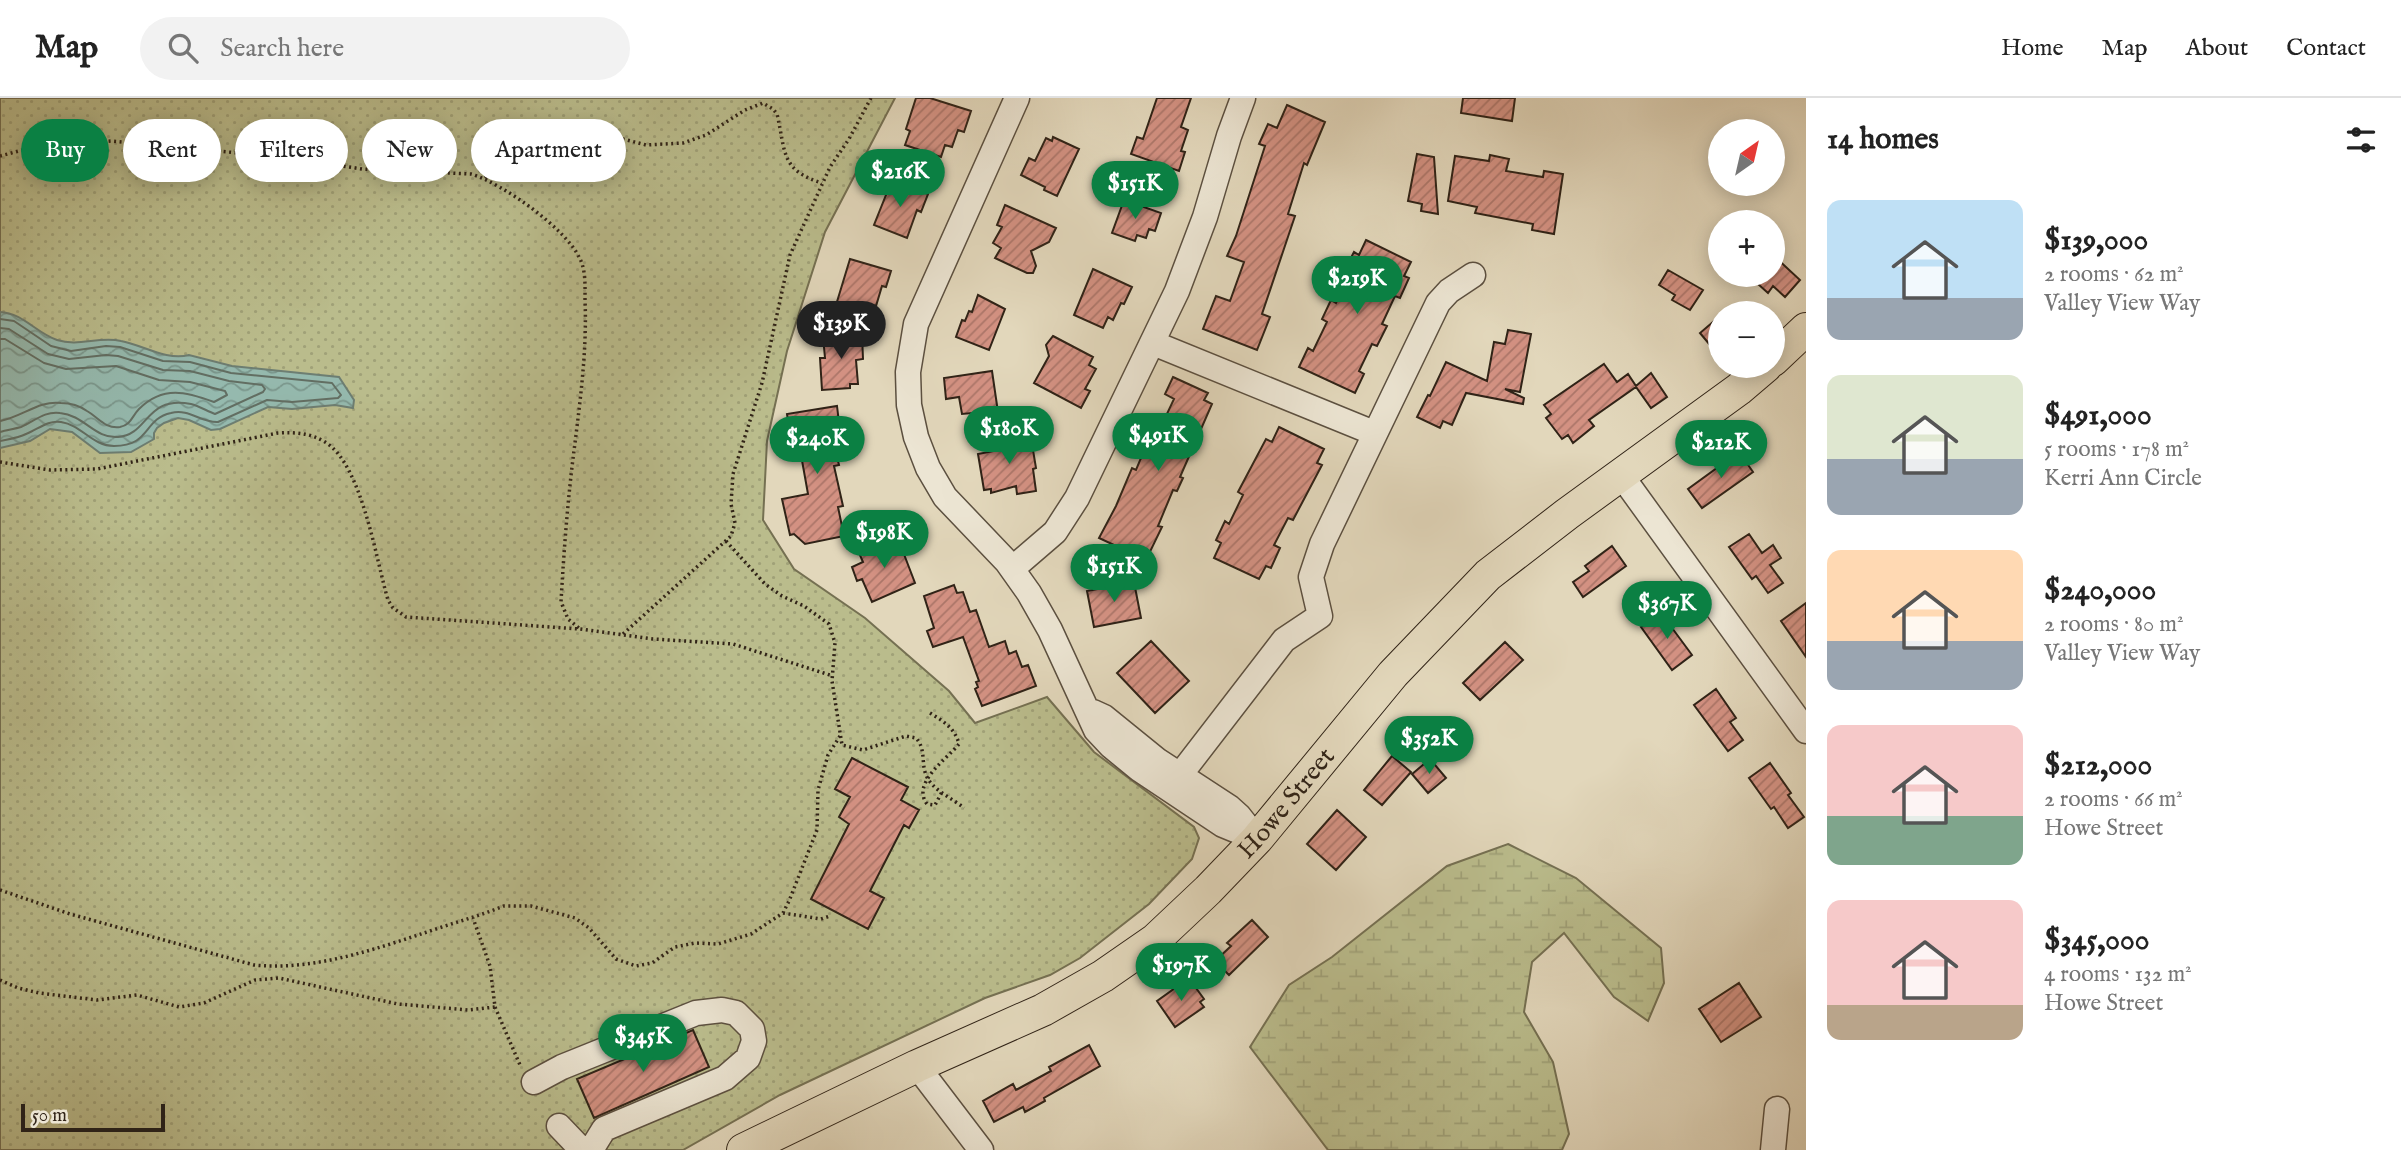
<!DOCTYPE html>
<html lang="en">
<head>
<meta charset="utf-8">
<style>
  body { margin:0; font-family:"IM FELL English",serif; background:#f2f2f2; color:#222; height:100vh; display:flex; flex-direction:column; font-size:26px; white-space:nowrap }
  * { box-sizing:border-box; margin:0 }
  p { font-size:23px; color:#767676 }
  .icon { flex:none; width:38px; height:38px; fill:none; stroke:currentColor; stroke-width:2; stroke-linecap:round; stroke-linejoin:round }
  .map { position:relative; flex:1; overflow:hidden }
  .side { display:flex; flex-direction:column; background:#fff; width:595px }
  .side>* { flex:none }
  .top-card { position:absolute; left:21px; top:21px; width:665px; height:63px; display:flex; gap:14px }
  .needle { width:46px; rotate:34deg }
  .fabs { position:absolute; left:1708px; top:21px; display:grid; gap:14px }
  .fabs a { display:grid; place-items:center; width:77px; height:77px; border-radius:50%; background:#fff; box-shadow:0 4px 18px #0003; font-size:35px }
  .scale { position:absolute; left:21px; bottom:18px; width:144px; box-sizing:border-box; padding-left:7px; border:4px solid #302317; border-top:0; font-size:19px; line-height:24px; white-space:nowrap; color:#302317; -webkit-text-stroke:5px #ece5d3; paint-order:stroke }
  .price { position:absolute; translate:-50% -60px; padding:0 16px; border-radius:24px; background:#0b8043; color:#fff; font-size:23px; line-height:46px; filter:drop-shadow(0 2px 4px #0008) }
  .price::after { content:''; position:absolute; left:50%; top:42px; width:21px; height:16px; margin-left:-10px; background:inherit; clip-path:polygon(0 0,100% 0,50% 100%) }
  .price.current { background:#222; color:#fff }
  ul { padding:0; list-style:none }
  li { display:flex; align-items:center; gap:21px; height:175px; padding:0 21px }
  li span { display:grid; place-items:center; flex:none; width:196px; height:140px; border-radius:14px; color:#555 }
  li>.icon { margin-inline-start:auto }
  span .icon { width:84px; height:84px; fill:#fffc; stroke-width:1 }
  li b { font-size:30px }
  h2 { display:flex; justify-content:space-between; align-items:center; height:84px; padding:0 21px; font-size:30px }
  .chip { padding:0 24px; border-radius:32px; background:#fff; box-shadow:0 4px 18px #0003; font-size:24px; line-height:63px }
  .chip.current { background:#0b8043; color:#fff }
  header { display:flex; align-items:center; gap:42px; box-sizing:border-box; height:98px; padding:0 35px; background:#fff; border-bottom:2px solid #e0e0e0 }
  header strong { font-size:33px }
  nav { display:flex; gap:38px; margin-inline-start:auto; font-size:24px }
  .search { width:490px; height:63px; background:#f2f2f2; display:flex; align-items:center; gap:18px; box-sizing:border-box; padding:0 24px; border-radius:38px; color:#767676; font-size:26px }
  main { display:flex; flex:1; min-height:0 }
  .map>svg:first-child { display:block }
</style>
</head>
<body>
<header>
<strong>Map</strong>
<div class="search"><svg class="icon" aria-label="search" viewBox="0 0 24 24"><circle cx="10" cy="10" r="6"/><path d="M15 15l6 6"/></svg>Search here</div>
<nav><a>Home</a><a>Map</a><a>About</a><a>Contact</a></nav>
</header>
<main>
<div class="map">
<svg width="1806" height="1052" viewBox="0 0 1806 1052">
  <defs>
    <pattern id="grass-dots" width="8" height="8" patternUnits="userSpaceOnUse" patternTransform="scale(1.75)"><rect width="8" height="8" fill="#babc8c"/><path d="M2 2h.1M6 6h.1" fill="none" stroke="#a0a178" stroke-width="1.8" stroke-linecap="round"/></pattern>
    <pattern id="wetland-marsh" width="20" height="14" patternUnits="userSpaceOnUse" patternTransform="scale(1.75)"><rect width="20" height="14" fill="#babc8c"/><path d="M1 5h8M5 5V1M11 12h8M15 12V8" fill="none" stroke="#a0a178"/></pattern>
    <pattern id="water-waves" width="16" height="10" patternUnits="userSpaceOnUse" patternTransform="scale(1.75)"><rect width="16" height="10" fill="#95baaf"/><path d="M0 5q4-4 8 0t8 0" fill="none" stroke="#7a978d"/></pattern>
    <pattern id="building-hatch" width="6" height="6" patternUnits="userSpaceOnUse" patternTransform="scale(1.75)"><rect width="6" height="6" fill="#d39182"/><path d="M-1 1l2-2M0 6l6-6M5 7l2-2" fill="none" stroke="#ac7669"/></pattern>
  </defs>
  <rect width="100%" height="100%" fill="#e2d7bb"/>
  <filter id="stains"><feTurbulence type="fractalNoise" baseFrequency=".00286" numOctaves="4"/><feColorMatrix values="0 0 0 0 .2 0 0 0 0 .09 0 0 0 0 .02 0 0 0 .5 -.17"/></filter>
  <radialGradient id="worn" r=".72"><stop offset=".6" stop-color="#630" stop-opacity="0"/><stop offset="1" stop-color="#630" stop-opacity=".3"/></radialGradient>
  <path fill="url(#grass-dots)" stroke="#757052" stroke-width="2" d="M0,0H895L825,134L787,253L767,343L763,422L794,471L865,520L949,593L975,625L1047,599L1094,654L1194,729L1199,740L1192,761L1149,806L1080,860L1050,877L985,900L780,997L683,1052H0Z"/>
  <path fill="url(#wetland-marsh)" stroke="#757052" stroke-width="2" d="M1508,746L1576,780L1661,850L1664,885L1648,923L1614,899L1564,835L1532,864L1524,914L1553,964L1569,1036L1562,1052H1328L1250,949L1289,887L1332,859L1447,768Z"/>
  <path fill="url(#water-waves)" stroke="#6d7e72" stroke-width="2" d="M0,214C23,215 36,235 57,242C79,249 99,238 121,243C143,247 166,263 189,257L232,268L339,279L354,302L353,310L335,307L292,311L268,309L220,331L211,332L189,322L178,320L164,325L157,330L154,335V341L131,354L100,355L72,334L50,331L30,343L0,350Z"/>
  <g fill="none" stroke-linecap="round" stroke-linejoin="round">
    <path stroke="#626e63" stroke-width="2" d="M0,221L14,223L51,248L71,253L106,248L120,249L163,263L190,264L231,275L332,285L341,297L338,300L292,304L267,302L218,324C201,325 189,310 171,315C143,321 151,348 114,348C92,348 82,327 61,324C47,322 39,331 26,336C18,340 9,341 0,343
      M0,230L9,231L48,256L69,261L106,257L118,258L163,272L190,273L229,283L262,287L265,291L263,294L215,316C207,313 199,308 191,306C145,297 149,337 118,339C95,341 84,317 60,315C44,313 35,323 21,329C14,331 7,332 0,334
      M0,241H5L44,265L66,271L116,268L159,282L190,284L225,293L227,297L214,304C187,294 163,287 139,311C132,318 131,327 120,329C105,331 99,320 87,313C80,308 70,305 61,305C39,302 22,319 0,323"/>
  </g>
  <path fill="url(#building-hatch)" stroke="#302317" stroke-width="2" d="M916,0H930L971,13L964,34L958,32L952,49L945,47L941,59L905,47L910,33L906,31Z
    M1157,0H1191L1181,29L1188,32L1181,53L1185,54L1179,73L1131,56L1137,39L1143,41Z
    M1463,0H1515L1512,23L1461,15Z
    M1287,7L1325,24L1307,67L1304,65L1288,116L1295,118L1262,216L1270,219L1257,252L1203,231L1216,198L1230,203L1244,164L1227,158L1236,138L1265,48L1259,46L1268,26L1277,30Z
    M1053,39L1079,51L1057,98L1044,92L1045,89L1021,77L1029,60L1035,63L1046,40L1052,43Z
    M1417,56L1434,59L1438,116L1421,113L1422,106L1408,103Z
    M1490,57L1509,61L1506,73L1543,79L1544,73L1563,76L1554,136L1532,132L1533,126L1475,115L1477,109L1448,103L1455,58L1489,63Z
    M892,82L928,96L921,114L917,112L907,140L874,127Z
    M1124,102L1161,115L1155,133L1149,131L1146,140L1137,137L1135,143L1112,135Z
    M1005,107L1056,130L1049,144L1031,153L1036,168L1033,175H1027L995,160L1001,150L993,145L1002,129L997,127Z
    M1366,142L1411,164L1404,178L1409,180L1400,200L1395,198L1382,226L1387,228L1377,248L1372,246L1359,273L1364,276L1355,295L1299,269L1308,250L1313,253L1327,224L1322,221L1331,202L1336,205L1350,176L1344,173L1354,154L1359,157Z
    M1773,157L1800,182L1785,199L1773,188L1768,195L1748,177H1773Z
    M850,161L891,173L886,189L882,188L876,208L871,207L868,216L836,207Z
    M1093,171L1132,189L1124,206L1121,205L1113,222L1108,219L1103,230L1074,217Z
    M1668,172L1703,192L1690,212L1672,202L1675,197L1659,187Z
    M978,197L1005,211L989,252L956,239L962,222L965,223L969,213L972,214Z
    M1720,218V259L1700,235Z
    M1508,232L1531,236L1520,294L1505,291L1524,300L1523,306L1466,295L1452,327L1443,323L1440,330L1417,319L1428,297L1430,298L1446,264L1487,283L1494,244L1505,246Z
    M862,236L863,261L856,262L858,286H850V290L822,292L820,260H825L823,238Z
    M1053,238L1093,259L1089,267L1096,271L1085,291L1090,293L1081,310L1034,285L1049,258L1046,247Z
    M1604,266L1617,284L1628,276L1636,288L1651,275L1667,299L1651,310L1636,289L1589,322L1594,328L1573,345L1568,337L1562,341L1546,320L1551,316L1544,307Z
    M992,273L999,321L973,325L972,315L962,316L959,299L946,301L944,280Z
    M1173,279L1208,295L1204,302L1212,306L1180,379L1183,380L1177,393L1173,392L1158,428L1162,429L1146,462L1099,440L1116,408L1132,370L1136,372L1146,348L1151,350L1174,301L1165,296Z
    M837,308L843,358L837,359L839,367L834,368L843,408L838,409L844,438L805,446L794,436L790,437L782,401L808,396L798,340L791,341L787,316Z
    M1279,329L1324,351L1317,365L1322,367L1293,422L1288,420L1274,447L1280,450L1271,470L1266,468L1259,481L1214,460L1221,445L1216,442L1225,423L1229,426L1243,397L1238,394L1266,341L1272,344Z
    M1027,337L1029,346H1032L1036,370L1033,371L1036,393L1017,396L1016,388L991,395V391L984,392L978,356L999,352L997,342Z
    M1739,354L1753,374L1702,410L1688,391Z
    M1749,436L1762,455L1773,447L1781,460L1770,467L1783,485L1768,495L1756,478L1752,481L1729,449Z
    M897,438L915,485L872,504L862,481L857,483L852,469L863,464L859,455Z
    M1612,448L1626,468L1583,499L1573,484L1589,473L1585,468Z
    M1134,484L1141,520L1094,529L1087,493Z
    M954,487L957,495L963,494L970,514L976,512L989,549L1005,543L1009,556L1016,553L1022,569L1028,567L1036,588L982,608L975,591L978,589L976,584L979,583L963,539L933,549L927,533L934,530L924,498Z
    M1806,505V559L1781,523Z
    M1661,515L1692,557L1672,572L1641,529Z
    M1151,543L1189,583L1155,615L1117,575Z
    M1505,544L1523,562L1480,602L1463,585Z
    M1716,591L1736,620L1730,624L1743,642L1728,653L1694,607Z
    M1392,658L1411,674L1382,707L1364,692Z
    M852,660L908,689L901,702L919,712L909,730L904,727L870,793L884,800L868,831L811,801L849,726L839,719L850,699L835,691Z
    M1430,661L1446,680L1428,695L1412,676Z
    M1770,665L1791,695L1788,697L1804,719L1788,730L1774,709L1771,711L1749,680Z
    M1337,712L1366,739L1336,772L1307,746Z
    M1252,822L1268,839L1229,877L1215,863L1231,848L1227,845Z
    M1185,883L1189,889L1193,886L1204,901L1200,904L1204,909L1175,929L1157,903Z
    M1739,885L1761,919L1721,944L1699,911Z
    M693,932L709,969L594,1020L577,981Z
    M1089,947L1100,968L1044,1000L1045,1003L1025,1014L1023,1009L994,1024L983,1003L1013,986L1016,992L1051,973L1049,969Z"/>
  <g fill="none" stroke-linecap="round" stroke-linejoin="round">
    <g stroke="#5c5040" stroke-width="27">
      <path id="minor" d="M1017,0L916,226L908,274L909,307L916,339L928,370L945,399L1007,464L1029,495L1050,532L1096,632L1111,648L1139,671L1223,727L1257,741
        M1153,245L1374,335
        M1621,377L1806,633
        M1012,471L1055,434L1077,400L1177,193L1205,119L1229,38L1243,0
        M1093,614L1104,619L1157,662L1229,709L1239,718L1254,737
        M1180,677L1284,542L1320,518L1311,479L1322,446L1438,205L1449,193L1473,177
        M917,968L981,1052
        M534,984L562,969L696,915L722,912L736,915L752,931L754,943L748,960L725,980L604,1031L591,1052
        M559,1028L582,1052
        M1773,1052L1777,1011"/>
    </g>
    <g stroke="#302317" stroke-width="34">
      <g id="major">
        <path d="M1773,262L1806,231"/>
        <path id="s1" d="M743,1052L917,968L1043,912L1103,878L1155,842L1208,792L1257,741L1393,576L1488,477L1567,416L1739,291L1766,268"/>
      </g>
    </g>
    <path stroke="#302317" stroke-width="3.5" stroke-dasharray="2 3.5" stroke-linecap="butt" d="M0,58L34,49L112,43L291,60L362,71L471,76C502,85 565,130 579,159C586,171 585,188 585,201C587,250 581,296 575,345C568,397 564,451 561,504L568,521L580,531
      M485,80L517,50L552,35L585,31L646,47L683,45L706,37L745,12L763,5L773,11L777,16C786,54 780,72 822,85
      M0,364L50,372L97,371L278,335C296,334 310,335 325,344C362,366 376,462 388,502L393,510L406,519L580,531L653,541L733,546L833,578
      M726,443L765,486L782,498L804,508L829,526L835,545L832,583L842,647L863,652L906,638L916,640C926,651 921,664 926,677C932,692 952,700 964,710
      M623,536L731,438L735,425L731,406L733,376L762,285L790,157L830,69L849,41L871,0
      M930,615C943,623 955,630 959,646C947,661 911,685 927,706L935,707L942,694
      M0,792L70,816L254,867C312,873 373,852 427,834C453,825 479,818 504,808H531L575,820L589,830L616,861L636,868L652,865L675,849L695,845L718,846L751,836L783,815L789,803L817,732L818,692L828,657L840,638
      M783,815L821,821L830,818
      M0,882L18,890L39,895L97,902L137,897L179,909L204,905L255,882L279,880L398,906L468,912L495,909L490,868L473,820
      M495,909L520,967"/>
    <use href="#minor" stroke="#ece5d3" stroke-width="24"/>
    <use href="#major" stroke="#e2d7bb" stroke-width="32"/>
  </g>
  <g text-anchor="middle" dominant-baseline="central" stroke-width="5" stroke-linejoin="round" paint-order="stroke">
    <g font-size="26" fill="#302317" stroke="#ece5d3">
      <text stroke="none"><textPath href="#s1" startOffset="653">Howe Street</textPath></text>
    </g>
  </g>
  <rect width="100%" height="100%" filter="url(#stains)"/>
  <rect width="100%" height="100%" fill="url(#worn)"/>
</svg>
<div class="fabs">
<a><svg class="needle" viewBox="-14 -14 28 28"><path d="M0-13l5 13h-10z" fill="#e53935"/><path d="M0 13l5-13h-10z" fill="#767676"/></svg></a>
<a>+</a>
<a>−</a>
</div>
<div class="scale">50 m</div>
<b class="price" style="left:900px;top:111px">$216K</b>
<b class="price" style="left:1135px;top:123px">$151K</b>
<b class="price" style="left:1357px;top:218px">$219K</b>
<b class="price current" style="left:841px;top:263px">$139K</b>
<b class="price" style="left:1009px;top:368px">$180K</b>
<b class="price" style="left:1158px;top:375px">$491K</b>
<b class="price" style="left:817px;top:378px">$240K</b>
<b class="price" style="left:1721px;top:382px">$212K</b>
<b class="price" style="left:884px;top:472px">$198K</b>
<b class="price" style="left:1114px;top:506px">$151K</b>
<b class="price" style="left:1667px;top:543px">$367K</b>
<b class="price" style="left:1429px;top:678px">$352K</b>
<b class="price" style="left:1181px;top:905px">$197K</b>
<b class="price" style="left:643px;top:976px">$345K</b>
<div class="top-card">
<a class="chip current">Buy</a>
<a class="chip">Rent</a>
<a class="chip">Filters</a>
<a class="chip">New</a>
<a class="chip">Apartment</a>
</div>
</div>
<section class="side">
<h2>14 homes<svg class="icon" aria-label="filters" viewBox="0 0 24 24"><path d="M4 7h16M4 17h16"/><circle cx="9" cy="7" r="2"/><circle cx="15" cy="17" r="2"/></svg></h2>
<ul>
<li><span style="background:linear-gradient(#bfe0f5 70%,#9aa5b1 0)"><svg class="icon" aria-label="home" viewBox="0 0 24 24"><path d="M3 11l9-7 9 7M6 9v11h12V9"/></svg></span><div><b>$139,000</b><p>2 rooms · 62 m²</p><p>Valley View Way</p></div></li>
<li><span style="background:linear-gradient(#dfe7d0 60%,#9aa5b1 0)"><svg class="icon" aria-label="home" viewBox="0 0 24 24"><path d="M3 11l9-7 9 7M6 9v11h12V9"/></svg></span><div><b>$491,000</b><p>5 rooms · 178 m²</p><p>Kerri Ann Circle</p></div></li>
<li><span style="background:linear-gradient(#ffd9b3 65%,#9aa5b1 0)"><svg class="icon" aria-label="home" viewBox="0 0 24 24"><path d="M3 11l9-7 9 7M6 9v11h12V9"/></svg></span><div><b>$240,000</b><p>2 rooms · 80 m²</p><p>Valley View Way</p></div></li>
<li><span style="background:linear-gradient(#f6c9c9 65%,#7fa58c 0)"><svg class="icon" aria-label="home" viewBox="0 0 24 24"><path d="M3 11l9-7 9 7M6 9v11h12V9"/></svg></span><div><b>$212,000</b><p>2 rooms · 66 m²</p><p>Howe Street</p></div></li>
<li><span style="background:linear-gradient(#f6c9c9 75%,#b9a48a 0)"><svg class="icon" aria-label="home" viewBox="0 0 24 24"><path d="M3 11l9-7 9 7M6 9v11h12V9"/></svg></span><div><b>$345,000</b><p>4 rooms · 132 m²</p><p>Howe Street</p></div></li>
</ul>
</section>
</main>
</body>
</html>
